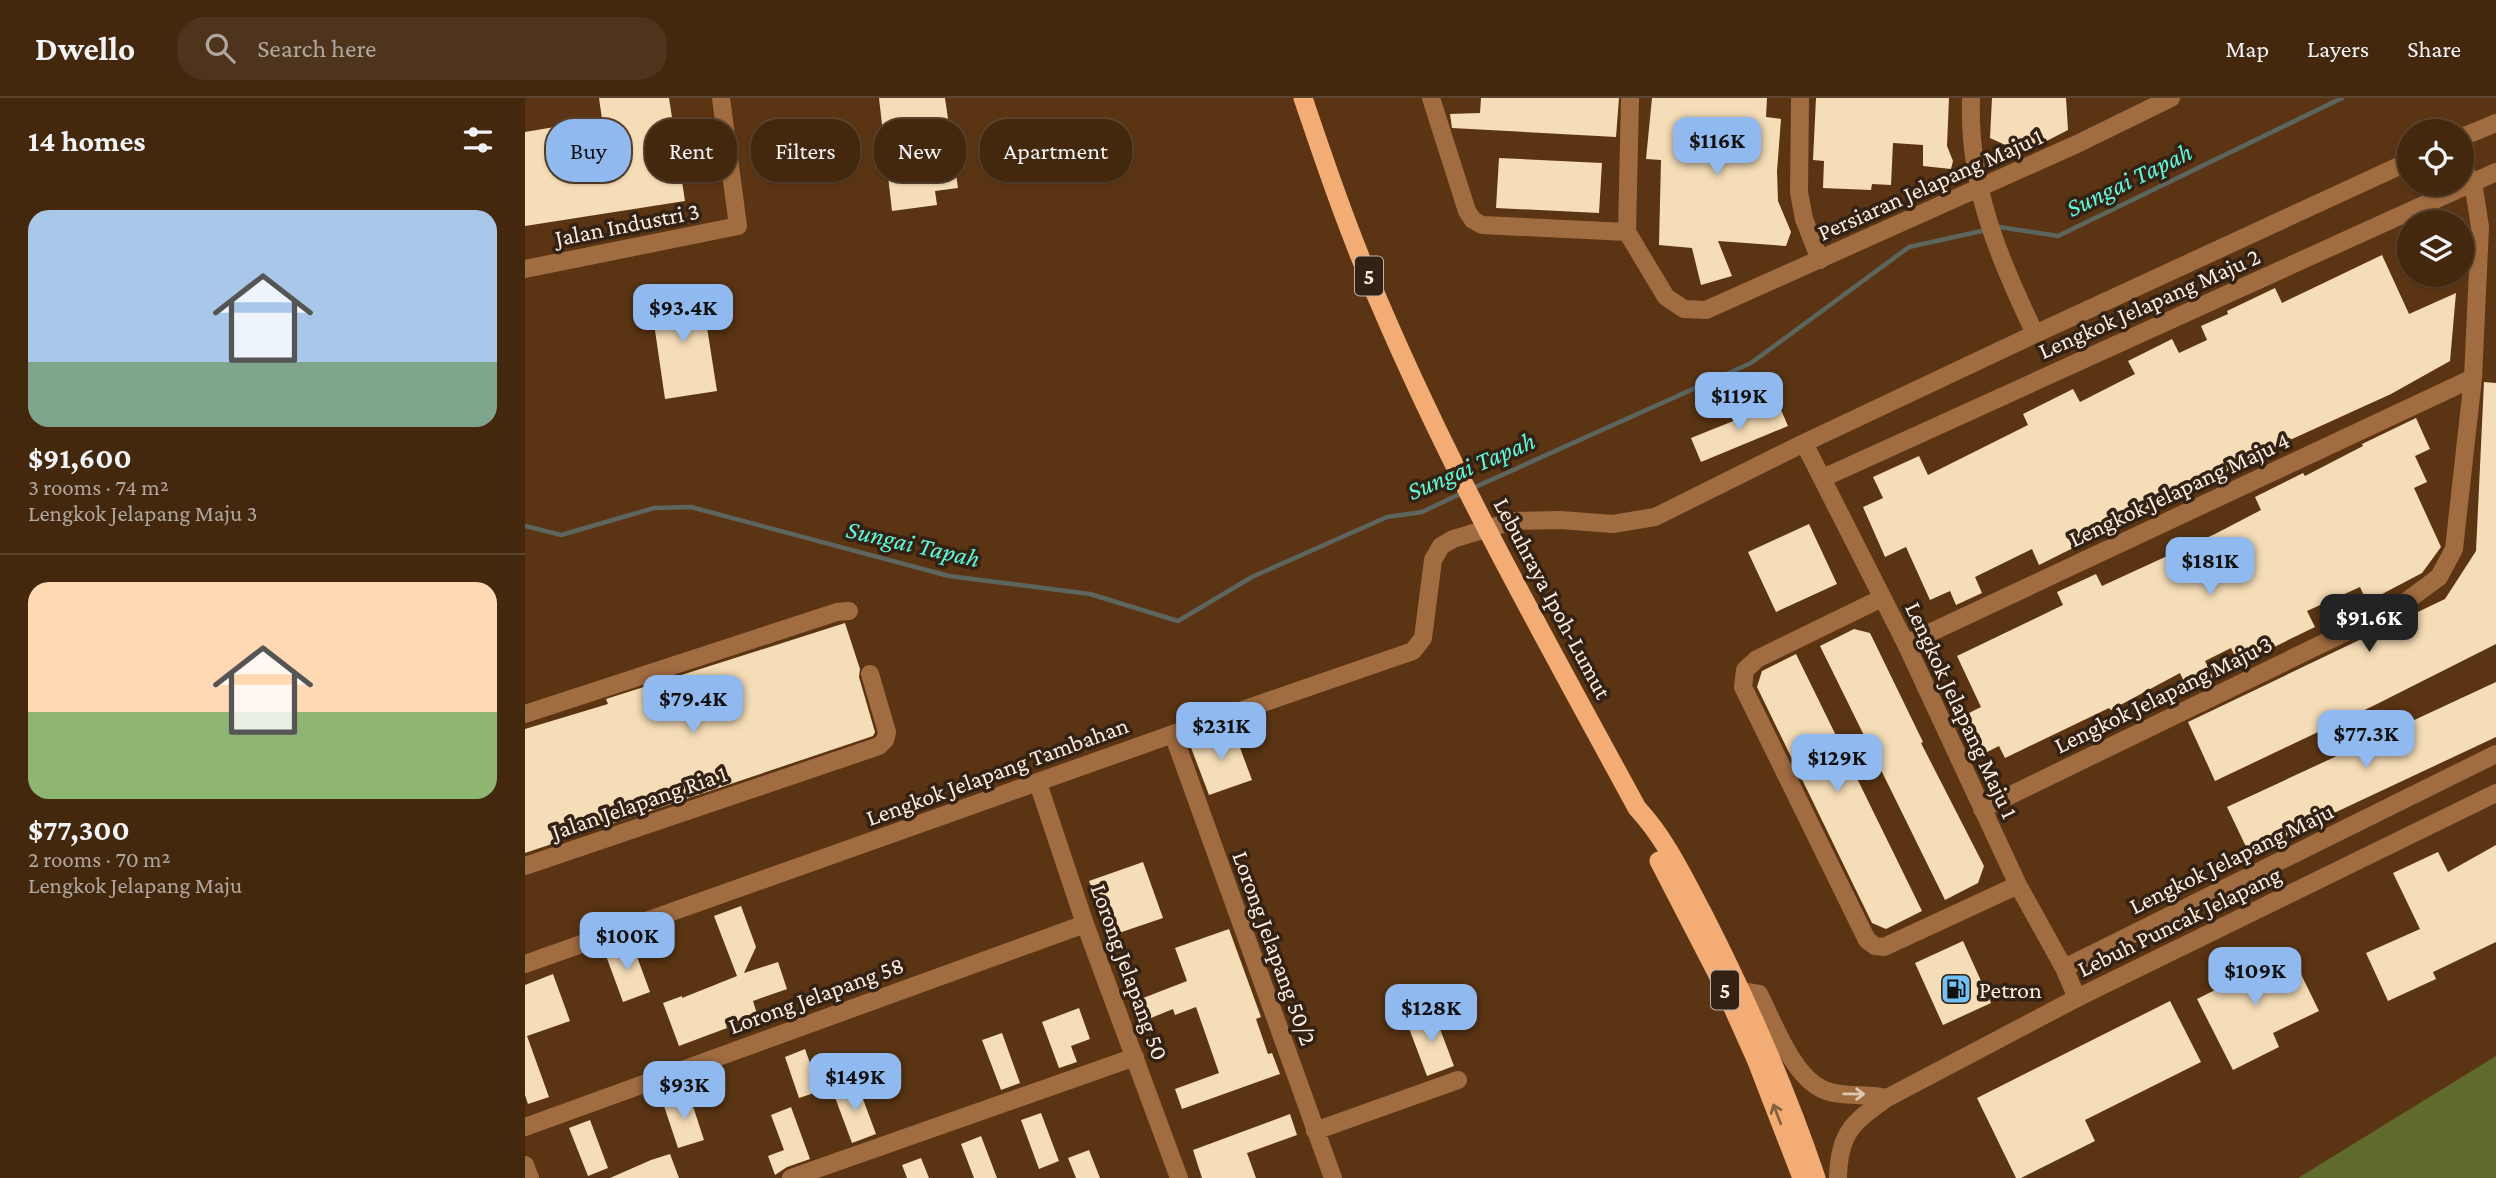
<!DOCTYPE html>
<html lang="en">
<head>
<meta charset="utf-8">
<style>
  body { margin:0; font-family:"Crimson Pro",serif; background:#4e341c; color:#f1f3f6; height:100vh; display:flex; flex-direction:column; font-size:26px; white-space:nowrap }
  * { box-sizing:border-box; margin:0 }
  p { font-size:23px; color:#afa69e }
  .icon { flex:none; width:38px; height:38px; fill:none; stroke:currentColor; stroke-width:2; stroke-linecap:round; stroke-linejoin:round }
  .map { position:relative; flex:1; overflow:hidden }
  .drawer { display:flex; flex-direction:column; background:#44280e; width:525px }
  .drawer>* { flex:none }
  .top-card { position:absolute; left:21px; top:21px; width:665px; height:63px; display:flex; gap:14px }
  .fabs { position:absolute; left:1872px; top:21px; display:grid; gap:14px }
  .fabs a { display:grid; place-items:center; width:77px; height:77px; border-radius:50%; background:#44280e; box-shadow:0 2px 5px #0004,0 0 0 2px #5c442e; font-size:35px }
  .price { position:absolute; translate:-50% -60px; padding:0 16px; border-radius:14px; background:#90b9f0; color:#111; font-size:23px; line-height:46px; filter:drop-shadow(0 2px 4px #0008) }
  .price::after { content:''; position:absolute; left:50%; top:42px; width:21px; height:16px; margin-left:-10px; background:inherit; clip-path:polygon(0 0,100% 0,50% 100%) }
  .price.selected { background:#222; color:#fff }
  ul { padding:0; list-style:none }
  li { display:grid; align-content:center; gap:14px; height:371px; padding:0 28px }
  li+li { border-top:2px solid #5c442e }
  li span { display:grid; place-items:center; height:217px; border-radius:21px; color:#555 }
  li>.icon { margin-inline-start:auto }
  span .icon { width:126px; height:126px; fill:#fffc; stroke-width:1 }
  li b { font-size:30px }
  h2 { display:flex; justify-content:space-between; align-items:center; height:84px; padding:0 28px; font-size:30px }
  .pill { padding:0 24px; border-radius:28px; background:#44280e; box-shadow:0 2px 5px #0004,0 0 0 2px #5c442e; font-size:24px; line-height:63px }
  .pill.selected { background:#90b9f0; color:#111 }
  header { display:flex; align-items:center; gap:42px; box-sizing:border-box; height:98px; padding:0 35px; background:#44280e; border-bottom:2px solid #5c442e }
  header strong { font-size:33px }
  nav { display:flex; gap:38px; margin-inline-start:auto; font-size:24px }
  .search { width:490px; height:63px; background:#4e341c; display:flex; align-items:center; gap:18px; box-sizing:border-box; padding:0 24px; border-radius:28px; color:#afa69e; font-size:26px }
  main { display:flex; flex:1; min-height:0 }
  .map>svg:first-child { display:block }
</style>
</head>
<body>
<header>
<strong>Dwello</strong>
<div class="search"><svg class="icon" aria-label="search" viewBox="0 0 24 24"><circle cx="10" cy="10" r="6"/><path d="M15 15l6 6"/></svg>Search here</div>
<nav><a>Map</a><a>Layers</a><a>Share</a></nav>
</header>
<main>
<section class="drawer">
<h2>14 homes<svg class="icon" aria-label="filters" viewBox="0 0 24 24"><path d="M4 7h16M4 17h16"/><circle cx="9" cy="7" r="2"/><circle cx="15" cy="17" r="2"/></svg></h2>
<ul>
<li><span style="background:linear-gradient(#a9c7e8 70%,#7fa58c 0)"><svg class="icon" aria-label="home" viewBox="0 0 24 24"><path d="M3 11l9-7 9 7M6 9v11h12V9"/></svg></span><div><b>$91,600</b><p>3 rooms · 74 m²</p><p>Lengkok Jelapang Maju 3</p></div></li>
<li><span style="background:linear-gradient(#ffd9b3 60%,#8fb573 0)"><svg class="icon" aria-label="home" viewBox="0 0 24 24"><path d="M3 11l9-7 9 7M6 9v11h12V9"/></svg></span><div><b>$77,300</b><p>2 rooms · 70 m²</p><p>Lengkok Jelapang Maju</p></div></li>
</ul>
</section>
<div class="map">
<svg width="1971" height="1080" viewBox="0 0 1971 1080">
  <rect width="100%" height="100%" fill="#5b3513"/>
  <path fill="#5f6a2c" d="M1971,958V1080H1773Z"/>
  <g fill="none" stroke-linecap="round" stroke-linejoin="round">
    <path stroke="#5c665f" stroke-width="4.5" d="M1469,130L1474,129L1533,138L1817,0
      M948,390L1226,265L1384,149L1461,132
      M0,428L36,437L129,410L166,409L424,478L565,496L653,523L727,479L862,419L897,414L937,395"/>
  </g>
  <path fill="#f5ddb7" d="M74,0H144L160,103L0,128V34L77,21Z
    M354,0H420L433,90L410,93L412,107L367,113Z
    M956,0H1094L1091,39L927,30L925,16L955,15Z
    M1127,0H1242L1241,19L1256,21L1252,73L1253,103L1266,134L1261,148L1193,143L1207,178L1176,187L1167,150L1134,147L1136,62L1121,61Z
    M1291,0H1424L1422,48L1428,63L1426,71L1398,68V47L1368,45L1366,87L1347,86L1346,92L1298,90L1299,63L1288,62Z
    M1467,0H1541L1543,32L1498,55L1465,40Z
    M974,60L1077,65L1074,115L971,110Z
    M1857,157L1884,216L1931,195L1925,263L1866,296L1756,346L1514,467L1507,451L1450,479L1457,495L1431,507L1425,493L1405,502L1381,449L1360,459L1338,409L1358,400L1348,379L1394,358L1403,377L1503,327L1498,316L1548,291L1555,304L1610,276L1603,263L1647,241L1654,255L1682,242L1676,228L1703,216L1702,213L1750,190L1757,205Z
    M176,191L192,293L140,301L125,198Z
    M1959,284L1971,285V546L1848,608L1690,683L1663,624L1920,501L1951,453Z
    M1253,305L1263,328L1176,364L1166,340Z
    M1891,320L1905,351L1890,358L1902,384L1889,390L1916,449L1897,475L1842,504L1835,489L1782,513L1790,529L1714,566L1706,550L1680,563L1688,580L1663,592L1655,575L1586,612L1584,610L1480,660L1474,648L1458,656L1440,617L1456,609L1432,558L1538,507L1532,494L1571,476L1577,488L1690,436L1736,412L1730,399L1778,375L1780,378L1838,348L1837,346Z
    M1284,426L1312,486L1251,514L1223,454Z
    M320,525L335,571L334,579L350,634L348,638L0,755V631L83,606L81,601Z
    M1329,531L1345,535L1398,644L1396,645L1459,768L1453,785L1420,802L1295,548Z
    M1271,556L1397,813L1361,831L1347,825L1232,589L1237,573Z
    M1971,584V639L1724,755L1702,709Z
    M708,631L727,682L684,697L665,647Z
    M1971,747V844L1908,874L1911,881L1863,903L1841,855L1895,831L1868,775L1913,754L1923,774Z
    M618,764L638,820L585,838L564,783Z
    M216,808L231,849L219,875L253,864L262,891L228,903L232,916L201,927L202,930L154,948L138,905L157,898V900L212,878L189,818Z
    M704,831L736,919L731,921L743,956L747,955L755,976L657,1011L650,991L694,975L671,909L650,917L648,911L621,922L613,902L662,883L650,850Z
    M1438,843L1466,905L1418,927L1390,865Z
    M107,845L125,894L98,904L80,855Z
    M1711,852L1725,879L1767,858L1794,913L1748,935L1754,949L1708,972L1672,901L1698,888L1686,864Z
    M28,876L45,923L2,938L24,999L3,1006L0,997V887Z
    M1645,903L1676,964L1560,1022L1570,1043L1496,1080H1491L1452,1000Z
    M554,910L565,941L546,948L552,964L534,970L517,924Z
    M909,915L929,968L902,978L882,925Z
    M477,935L495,985L476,992L457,942Z
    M280,951L295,993L274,1000L260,959Z
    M332,985L351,1036L327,1045L308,994Z
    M164,996L179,1042L153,1050L138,1005Z
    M266,1009L285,1061L262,1069L250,1077L243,1058L259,1052L246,1017Z
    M516,1015L534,1063L514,1071L496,1022Z
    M765,1016L772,1037L722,1055L731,1080H677L668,1052Z
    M65,1022L83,1070L63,1078L44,1030Z
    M456,1038L472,1080H449L436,1046Z
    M564,1052L575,1080H551L543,1060Z
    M145,1056L154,1080H85L126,1062Z
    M396,1060L404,1080H382L377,1067Z"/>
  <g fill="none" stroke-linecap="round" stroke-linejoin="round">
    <path stroke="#a26c41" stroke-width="18" d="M906,0L942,113L948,122L957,127L1102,134
      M1105,0L1102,134L1141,199L1159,211L1181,212L1552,46L1646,0
      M1275,0L1274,94L1279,121L1295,162
      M1446,0C1443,89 1473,157 1510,236
      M1937,39L1971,25
      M0,171L213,128L196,0
      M1279,345L1381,546L1493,787L1539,870L1552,900
      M1298,380L1971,74
      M1357,500L1232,561L1220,572L1218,589L1342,842L1350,848L1359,849L1493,787
      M1381,546L1948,280
      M0,616L312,514L324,513
      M648,636L808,1080
      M513,685L560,826L654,1080
      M1457,711L1875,508L1914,479L1929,451L1948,280L1955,129L1948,84L1937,70
      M0,768L354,648L360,642L362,634L345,576
      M0,866L648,636L888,553L898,540L908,462L916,448L928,441L988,423L1035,422L1088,426L1130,419L1279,345L1510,236L1885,63
      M1539,870L1971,656
      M0,1029L560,826
      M790,1033L933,982
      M0,1067L5,1080
      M266,1080L610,959"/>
    <path stroke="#a26c41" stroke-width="18" d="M1216,893L1234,896C1249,925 1267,977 1297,991C1316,1000 1341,995 1362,1000
      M1313,1080C1314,1035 1327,1025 1362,1000L1552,900L1971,695"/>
    <path stroke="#f2ac74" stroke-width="19" d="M778,0C801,68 825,138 854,204C928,378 1022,544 1112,710C1140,740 1158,778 1177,814C1221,900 1260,988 1291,1080
      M1134,763L1196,883L1231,961L1277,1080"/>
  </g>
  <defs><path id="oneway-shaft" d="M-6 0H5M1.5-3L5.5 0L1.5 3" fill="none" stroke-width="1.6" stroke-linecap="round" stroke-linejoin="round" transform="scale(1.75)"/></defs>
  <use stroke="#e1c6b2" href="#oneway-shaft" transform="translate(1329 996) rotate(1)"/>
  <use stroke="#89603f" href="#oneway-shaft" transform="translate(1252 1016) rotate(-111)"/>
  <defs>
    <g id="fuel-square" transform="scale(1.575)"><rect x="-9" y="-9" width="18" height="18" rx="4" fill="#71c1f5" stroke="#332214"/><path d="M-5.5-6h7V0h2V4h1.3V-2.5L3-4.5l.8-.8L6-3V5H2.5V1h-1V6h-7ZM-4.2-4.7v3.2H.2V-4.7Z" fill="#111"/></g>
  </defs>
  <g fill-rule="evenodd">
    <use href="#fuel-square" x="1431" y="891"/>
  </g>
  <g text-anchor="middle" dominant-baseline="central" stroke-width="7" stroke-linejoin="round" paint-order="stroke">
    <g fill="#332214" stroke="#c0b0a4" stroke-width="2">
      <rect x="830" y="158.5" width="28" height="39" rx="5"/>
      <rect x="1186" y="872.5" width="28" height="39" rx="5"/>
    </g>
    <g font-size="23" font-weight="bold" fill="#fcede2">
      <text x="844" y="178">5</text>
      <text x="1200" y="892">5</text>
    </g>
    <g font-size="24" fill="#fcede2" stroke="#332214">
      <text transform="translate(1405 86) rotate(-24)">Persiaran Jelapang Maju 1</text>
      <text transform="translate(102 126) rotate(-11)">Jalan Industri 3</text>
      <text transform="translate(1624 205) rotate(-24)">Lengkok Jelapang Maju 2</text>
      <text transform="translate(1654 391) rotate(-25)">Lengkok Jelapang Maju 4</text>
      <text transform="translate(1028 500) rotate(62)">Lebuhraya Ipoh-Lumut</text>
      <text transform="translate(1638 596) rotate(-26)">Lengkok Jelapang Maju 3</text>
      <text transform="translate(1437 612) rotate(65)">Lengkok Jelapang Maju 1</text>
      <text transform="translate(472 673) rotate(-20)">Lengkok Jelapang Tambahan</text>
      <text transform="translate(114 704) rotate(-19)">Jalan Jelapang Ria 1</text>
      <text transform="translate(1706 760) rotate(-26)">Lengkok Jelapang Maju</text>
      <text transform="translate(1654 823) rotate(-26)">Lebuh Puncak Jelapang</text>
      <text transform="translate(750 850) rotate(70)">Lorong Jelapang 50/2</text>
      <text transform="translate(605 874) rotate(70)">Lorong Jelapang 50</text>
      <text transform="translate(291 897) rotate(-20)">Lorong Jelapang 58</text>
    </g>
    <g font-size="24" fill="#fcede2" stroke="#332214" text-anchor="start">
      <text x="1454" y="891">Petron</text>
    </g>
    <g font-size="26" font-style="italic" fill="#5ff8dc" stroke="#332214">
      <text transform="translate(1604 82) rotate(-26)">Sungai Tapah</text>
      <text transform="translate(946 368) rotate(-23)">Sungai Tapah</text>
      <text transform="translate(388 446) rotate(13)">Sungai Tapah</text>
    </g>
  </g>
</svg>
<div class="fabs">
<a><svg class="icon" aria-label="locate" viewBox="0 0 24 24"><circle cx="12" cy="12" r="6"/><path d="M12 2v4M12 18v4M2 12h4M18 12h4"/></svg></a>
<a><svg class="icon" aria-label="layers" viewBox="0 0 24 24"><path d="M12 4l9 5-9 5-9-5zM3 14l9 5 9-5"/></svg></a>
</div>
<b class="price" style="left:1192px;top:79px">$116K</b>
<b class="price" style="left:158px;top:246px">$93.4K</b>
<b class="price" style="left:1214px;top:334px">$119K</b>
<b class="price" style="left:1685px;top:499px">$181K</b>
<b class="price selected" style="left:1844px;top:556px">$91.6K</b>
<b class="price" style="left:168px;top:637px">$79.4K</b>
<b class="price" style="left:696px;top:664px">$231K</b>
<b class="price" style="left:1841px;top:672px">$77.3K</b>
<b class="price" style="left:1312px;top:696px">$129K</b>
<b class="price" style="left:102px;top:874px">$100K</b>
<b class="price" style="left:1730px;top:909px">$109K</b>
<b class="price" style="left:906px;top:946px">$128K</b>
<b class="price" style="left:330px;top:1015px">$149K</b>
<b class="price" style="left:159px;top:1023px">$93K</b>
<div class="top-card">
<a class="pill selected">Buy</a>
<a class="pill">Rent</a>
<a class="pill">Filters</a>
<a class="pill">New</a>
<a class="pill">Apartment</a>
</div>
</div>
</main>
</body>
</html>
